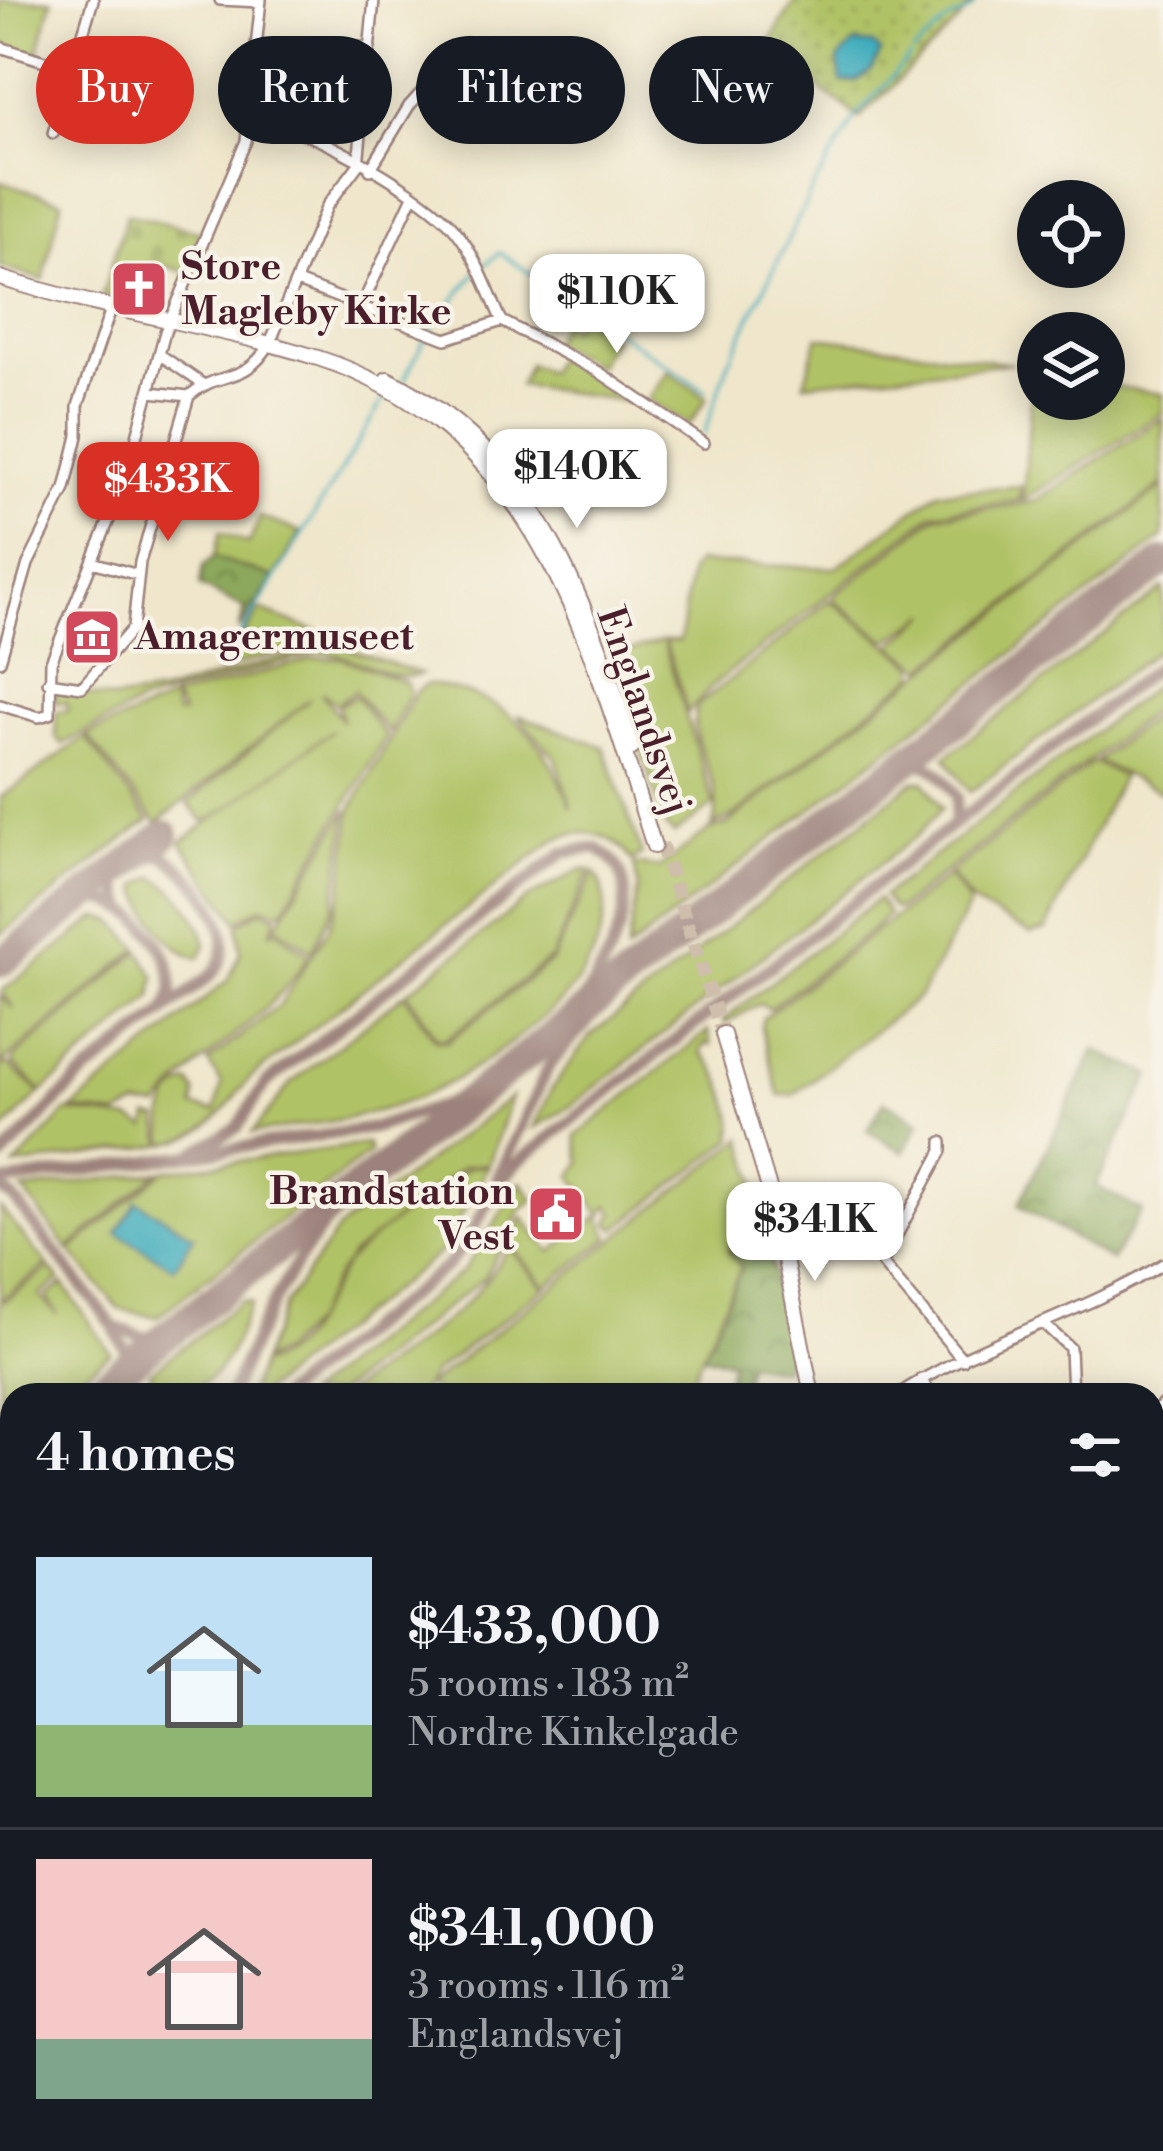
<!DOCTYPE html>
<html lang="en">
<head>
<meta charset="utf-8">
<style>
  body { margin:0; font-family:"Libre Bodoni",serif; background:#242831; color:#f1f3f6; height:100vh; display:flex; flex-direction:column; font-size:45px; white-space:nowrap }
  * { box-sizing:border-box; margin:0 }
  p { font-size:39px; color:#9ea1a6 }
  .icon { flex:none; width:66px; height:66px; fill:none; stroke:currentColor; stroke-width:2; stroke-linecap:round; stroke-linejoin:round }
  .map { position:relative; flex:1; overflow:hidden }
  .side { position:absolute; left:0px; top:1383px; width:1164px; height:768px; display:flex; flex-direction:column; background:#171b24; border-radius:36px 36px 0 0; box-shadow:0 6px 30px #0003 }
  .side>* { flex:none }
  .guide { position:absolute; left:36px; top:36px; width:1092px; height:108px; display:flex; gap:24px }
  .controls { position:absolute; left:1017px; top:180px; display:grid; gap:24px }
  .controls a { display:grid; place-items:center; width:108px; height:108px; border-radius:50%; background:#171b24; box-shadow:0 6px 30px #0003; font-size:60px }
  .price { position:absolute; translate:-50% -102px; padding:0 27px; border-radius:24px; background:#fff; color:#222; font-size:39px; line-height:78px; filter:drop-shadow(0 3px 6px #0008) }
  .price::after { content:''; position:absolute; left:50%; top:72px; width:36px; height:27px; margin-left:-18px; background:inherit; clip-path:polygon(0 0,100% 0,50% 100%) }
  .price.current { background:#d93025; color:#fff }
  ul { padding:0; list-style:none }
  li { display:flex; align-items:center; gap:36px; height:300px; padding:0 36px }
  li+li { border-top:3px solid #363941 }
  li span { display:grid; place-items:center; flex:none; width:336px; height:240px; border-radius:0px; color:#555 }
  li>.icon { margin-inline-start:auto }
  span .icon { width:144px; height:144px; fill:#fffc; stroke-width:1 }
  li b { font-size:51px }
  h2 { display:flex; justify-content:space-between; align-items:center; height:144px; padding:0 36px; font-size:51px }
  .chip { padding:0 42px; border-radius:54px; background:#171b24; box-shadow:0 6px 30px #0003; font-size:42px; line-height:108px }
  .chip.current { background:#d93025; color:#fff }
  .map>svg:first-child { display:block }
</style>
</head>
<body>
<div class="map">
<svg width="1163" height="2151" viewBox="0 0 1163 2151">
  <defs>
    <pattern id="forest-crowns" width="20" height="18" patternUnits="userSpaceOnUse" patternTransform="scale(3)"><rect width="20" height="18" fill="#8ca85b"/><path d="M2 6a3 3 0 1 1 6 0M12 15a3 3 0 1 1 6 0" fill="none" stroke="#74884b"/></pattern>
    <pattern id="cemetery-stones" width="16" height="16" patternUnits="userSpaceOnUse" patternTransform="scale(3)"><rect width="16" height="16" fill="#b0c266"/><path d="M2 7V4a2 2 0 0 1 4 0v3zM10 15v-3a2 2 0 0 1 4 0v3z" fill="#99a659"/></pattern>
    <pattern id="park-dots" width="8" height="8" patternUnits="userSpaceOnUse" patternTransform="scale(3)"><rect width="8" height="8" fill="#b0c266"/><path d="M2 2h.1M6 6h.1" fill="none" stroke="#99a659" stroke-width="1.8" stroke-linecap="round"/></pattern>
  </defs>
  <rect width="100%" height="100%" fill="#f7f3e8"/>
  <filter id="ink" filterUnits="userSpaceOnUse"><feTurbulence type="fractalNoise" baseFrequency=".00833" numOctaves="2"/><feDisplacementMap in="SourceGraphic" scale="24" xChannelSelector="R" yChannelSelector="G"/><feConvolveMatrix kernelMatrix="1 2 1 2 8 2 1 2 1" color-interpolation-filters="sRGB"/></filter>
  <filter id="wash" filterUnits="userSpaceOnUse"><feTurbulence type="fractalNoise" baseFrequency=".004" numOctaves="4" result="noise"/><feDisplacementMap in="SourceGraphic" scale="48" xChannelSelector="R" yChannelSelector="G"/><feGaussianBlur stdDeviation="2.7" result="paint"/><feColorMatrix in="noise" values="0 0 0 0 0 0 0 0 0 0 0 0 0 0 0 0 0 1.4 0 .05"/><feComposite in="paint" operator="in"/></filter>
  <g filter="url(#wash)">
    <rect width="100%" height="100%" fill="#efe6cb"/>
    <path fill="#b0c266" stroke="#7d7048" stroke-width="3" d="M0,0H52L37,57L0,45Z
      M0,182L62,201L43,280L0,267Z
      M580,316L613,337L597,366L551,342L562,322L572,328Z
      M818,337L1013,363L804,383Z
      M558,352L639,403L519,385L529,364L547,372Z
      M668,371L707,398L689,425L648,400Z
      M1038,375V399H1104V385L1163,394V413L1023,500L1032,383Z
      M1163,418V484L924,668L892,645L930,613L887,641L835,601L834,596L936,516L1034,502Z
      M1020,486V500L934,513L714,684L688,713L665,641H680L690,572L697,563L836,568L938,492Z
      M1163,486V537L627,951L638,887L634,864L659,868L709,830L726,825Z
      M260,517L301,532L274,578L214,557L220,532L249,544Z
      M1163,588V646L970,792L945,757Z
      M830,600L916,666L917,674L735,815L712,826C730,784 685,748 697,706Z
      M260,610L333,638H334L222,669Z
      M663,641L714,805L674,834L665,826L614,663L621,653Z
      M332,643L421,674C394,686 350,651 318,652L142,703L62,744L56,738V712L68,710L66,702L55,703L56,687L114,700L162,693Z
      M314,658H342L406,683L410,693L389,733L355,691L337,704L321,692L343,722L338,706L356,696L386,737L282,911L261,907L237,921L181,842L333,730L215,817L203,821L188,803L310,699L157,823L87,735L172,699L176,714H182L174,698Z
      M1163,679V703L898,909L892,908L883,896Z
      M427,684C507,695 545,737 572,809L556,758L517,715L604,747L642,854L632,861C613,832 583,826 553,841L251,1077C223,1110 212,1135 166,1144C161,1120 162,1091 190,1083L196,1093L194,1107L215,1111L222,1084L208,1062L280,1005L329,928L341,895L352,808L416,692Z
      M1163,709V793L1097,761V760Z
      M85,737L149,820L0,935V798Z
      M1093,762L1122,776L1046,930L1031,934L973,903L950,874Z
      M914,781H924L942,808L918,835L571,1106L534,1128L552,1088L590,1036Z
      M348,809L334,905L312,951L276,926Z
      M582,869L590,870L551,958L446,1039L437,1038L407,992L530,897Z
      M594,872C610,890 605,921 598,942C584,984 557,1007 523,1033C427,1109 371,1117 252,1133L291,1083L404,994L435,1040L447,1042L552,961Z
      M948,876L970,904L920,996L793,1095H779L761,1028L763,1018Z
      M154,877C180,891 200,917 206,945L199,958C170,951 146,913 138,886Z
      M878,899L888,914L876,927L769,1009L759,1004L725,1024L723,1020Z
      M261,910L277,915L270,934L275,929L309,955C265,1026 207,1045 159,1107L138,1106L117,1116L72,1109L228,980L241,953L238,925Z
      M98,917L114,921L139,948L0,1065V996L14,1009L2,991Z
      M140,951L155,976L152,997L42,1092L13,1063L15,1057Z
      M708,1031L711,1045L705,1044L701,1053C720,1067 737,1114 733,1139L616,1229L609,1223L614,1213L608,1205L602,1216L572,1176L581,1163L576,1136Z
      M8,1064L40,1093L0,1134V1068Z
      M511,1097L489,1164L464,1166L351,1255L312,1322L283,1350L261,1362L285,1304L338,1229Z
      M67,1111L131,1120L147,1128L149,1117L158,1119L163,1145L15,1166Z
      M743,1138L757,1187L728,1249L743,1262L685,1395H441L427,1386Z
      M367,1144L370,1152L157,1317L119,1309L70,1251L164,1171Z
      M471,1166L488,1167L441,1252L259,1395H248L260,1365C321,1345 315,1293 350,1259C385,1225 431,1193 471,1166Z
      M159,1172L68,1249L23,1190Z
      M521,1182L534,1199L521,1210L484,1278L335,1395H306L464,1270Z
      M0,1208L48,1265L0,1300Z
      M599,1216L610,1237L546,1286L509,1244L523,1218L551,1252Z
      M508,1246L544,1288L433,1373L419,1395H344C402,1350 477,1312 508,1246Z
      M50,1268L60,1280L39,1296L58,1315L46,1297L63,1284L111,1353L56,1395H12V1429L0,1438V1304Z
      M242,1301L251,1303C234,1346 219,1395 165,1395L149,1373Z
      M1163,1417V1534L1152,1535V1451L1157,1446L1153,1427Z
      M12,1702V1830L8,1834L0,1823V1711Z"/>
    <path fill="url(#forest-crowns)" stroke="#6b6443" stroke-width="3" d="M214,557L274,578L239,630L245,609L200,586L203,566Z
      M1095,1050L1151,1075L1096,1186L1142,1211L1111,1261L1019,1205Z
      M884,1101L920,1122L904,1152L867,1131Z
      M756,1194L794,1363L784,1362L783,1369L747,1363L742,1395H724L731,1361L703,1356L742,1267L729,1253Z"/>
    <path fill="url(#cemetery-stones)" stroke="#7d7048" stroke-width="3" d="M127,214L202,232L186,272L162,265L149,309L102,296Z"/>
    <path fill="url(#park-dots)" stroke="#7d7048" stroke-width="3" d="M795,0H968L972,3C969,16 878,98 860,118L766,49Z
      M920,2139H1035L1038,2151H983Z"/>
    <path fill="#3eacbc" stroke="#446674" stroke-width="3" d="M854,44H872L881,52L872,70L857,81L841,82L838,60Z
      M137,1201L194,1236L174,1268L117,1233Z"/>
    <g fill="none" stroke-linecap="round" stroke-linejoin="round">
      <path stroke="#3eacbc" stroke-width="3" d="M913,53L947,21L971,10L977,0
        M483,266L500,253L706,391
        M431,330L476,272
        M404,380L426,337
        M704,434L728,364L813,188L857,115L910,57
        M219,671L386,396
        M1154,1683L1163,1682"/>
      <path stroke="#9c827b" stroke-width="12" d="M904,763C932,759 943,775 957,797L954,822
        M79,902C127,884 193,964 166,1008
        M124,904L117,885L127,865
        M191,1155L238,1127L265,1084L563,853L595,848C667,882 590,1000 553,1035
        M0,1160L78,1080L210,976C248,939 200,877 163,855L135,859
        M497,1178L549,1066L628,977
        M0,1183L373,1128L447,1104L519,1061
        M0,1189L13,1198L114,1327L146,1338L173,1330
        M116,1333L128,1353L122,1369
        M230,1395C264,1312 299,1246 363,1182
        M282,1395L447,1266C478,1233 488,1189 522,1159L1163,662
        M0,1613L12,1604"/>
      <path stroke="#9c827b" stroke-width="30" d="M0,963L165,835
        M89,1395L1163,562
        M0,1464L12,1454"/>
    </g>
  </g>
  <g filter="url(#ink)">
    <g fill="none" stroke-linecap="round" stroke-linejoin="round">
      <path stroke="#cebeab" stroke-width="14" stroke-dasharray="14 7" stroke-linecap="butt" d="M661,844L723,1034"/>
      <g stroke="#9c827b" stroke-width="14">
        <path id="minor" d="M220,0L260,2
          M322,44L370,48
          M0,47L73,70
          M251,119C303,123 411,186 448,222C474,248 487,289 502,321
          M53,133L93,0
          M370,170L409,106L466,43
          M297,282L446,339L502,321
          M361,307L412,198
          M502,321L599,372L704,443
          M272,338L327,206L358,165L374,0
          M159,354L204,385
          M150,392L189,396
          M125,481L161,478
          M92,562L138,575
          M0,661L28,564L65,489L78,436V406L111,309
          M48,682L82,687L133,628L140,562L189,396C219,369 244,386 269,345
          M0,705L39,717L50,714L51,662L125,481L165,332L246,141L261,0
          M942,1142V1151L882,1263L963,1360
          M1046,1326L1070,1348L1072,1395
          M921,1379L931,1395
          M897,1395C979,1341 1078,1316 1163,1264
          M1152,1414L1163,1404
          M1152,1689L1163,1688
          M1152,1745L1163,1744
          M1161,1793L1163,1807
          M1152,1842L1163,1841
          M1152,1904L1163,1974
          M1152,1999L1163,1997
          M1152,2075L1163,2074
          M166,2139L167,2151
          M901,2139L963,2151
          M470,2145L500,2151
          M358,2151L361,2139
          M414,2151L427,2139
          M745,2151L748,2139
          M814,2151L817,2139
          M867,2151L869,2139"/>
      </g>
      <g stroke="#9c827b" stroke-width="18">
        <path id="major" d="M0,278C105,311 214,325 318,358C541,430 591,650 654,846
          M387,379C533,448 589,604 632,748
          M723,1034L774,1205L812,1395
          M1044,2139L1046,2151"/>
      </g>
      <use href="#minor" stroke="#fff" stroke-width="9"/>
      <use href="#major" stroke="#fff" stroke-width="14"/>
    </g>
  </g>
  <defs>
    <g id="church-square" transform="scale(3)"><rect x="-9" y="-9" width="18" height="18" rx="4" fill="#d1495b" stroke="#f7f3e8"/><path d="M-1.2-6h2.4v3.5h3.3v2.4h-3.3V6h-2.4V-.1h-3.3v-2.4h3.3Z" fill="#fff"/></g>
    <g id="museum-square" transform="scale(3)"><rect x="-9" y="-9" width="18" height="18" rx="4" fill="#d1495b" stroke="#f7f3e8"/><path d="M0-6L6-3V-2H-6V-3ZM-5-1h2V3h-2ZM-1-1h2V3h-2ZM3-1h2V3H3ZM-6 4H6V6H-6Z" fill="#fff"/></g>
    <g id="civic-square" transform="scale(3)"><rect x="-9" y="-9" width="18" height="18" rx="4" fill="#d1495b" stroke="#f7f3e8"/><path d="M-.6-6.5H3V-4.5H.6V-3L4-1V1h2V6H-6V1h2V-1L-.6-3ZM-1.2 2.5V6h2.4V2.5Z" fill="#fff"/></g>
  </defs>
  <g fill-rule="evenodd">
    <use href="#church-square" x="139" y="289"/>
    <use href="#museum-square" x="92" y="637"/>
    <use href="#civic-square" x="556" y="1214"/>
  </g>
  <g text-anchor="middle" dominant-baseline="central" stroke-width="9" stroke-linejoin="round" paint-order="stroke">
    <g font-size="39" font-weight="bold" fill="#4a1f2b" stroke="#f7f3e8" text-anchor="start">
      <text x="181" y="267">Store<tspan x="181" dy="45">Magleby Kirke</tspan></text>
      <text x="134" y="637">Amagermuseet</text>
      <text x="514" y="1192" text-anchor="end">Brandstation<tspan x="514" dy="45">Vest</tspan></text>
    </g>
    <g font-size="39" fill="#4a1f2b" stroke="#f7f3e8">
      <text transform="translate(643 711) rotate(71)">Englandsvej</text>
    </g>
  </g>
</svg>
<div class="controls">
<a><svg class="icon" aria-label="locate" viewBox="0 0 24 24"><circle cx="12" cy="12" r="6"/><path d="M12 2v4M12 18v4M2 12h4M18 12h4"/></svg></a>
<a><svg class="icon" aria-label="layers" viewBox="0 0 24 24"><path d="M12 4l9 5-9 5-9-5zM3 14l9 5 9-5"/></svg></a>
</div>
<b class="price" style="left:617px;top:356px">$110K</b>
<b class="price" style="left:577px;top:531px">$140K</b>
<b class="price current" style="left:168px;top:544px">$433K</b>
<b class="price" style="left:815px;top:1284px">$341K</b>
<div class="guide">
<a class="chip current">Buy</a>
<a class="chip">Rent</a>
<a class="chip">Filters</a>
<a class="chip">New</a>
</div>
<section class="side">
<h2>4 homes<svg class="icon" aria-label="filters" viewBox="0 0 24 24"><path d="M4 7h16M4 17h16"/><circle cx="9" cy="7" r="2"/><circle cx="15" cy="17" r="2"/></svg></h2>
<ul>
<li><span style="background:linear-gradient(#bfe0f5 70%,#8fb573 0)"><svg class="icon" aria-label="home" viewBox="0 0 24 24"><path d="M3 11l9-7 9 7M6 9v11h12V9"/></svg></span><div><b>$433,000</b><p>5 rooms · 183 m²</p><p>Nordre Kinkelgade</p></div></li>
<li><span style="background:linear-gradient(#f6c9c9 75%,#7fa58c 0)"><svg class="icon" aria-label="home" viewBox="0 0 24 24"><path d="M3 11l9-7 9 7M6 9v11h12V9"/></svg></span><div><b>$341,000</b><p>3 rooms · 116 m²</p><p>Englandsvej</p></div></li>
</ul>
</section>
</div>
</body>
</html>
